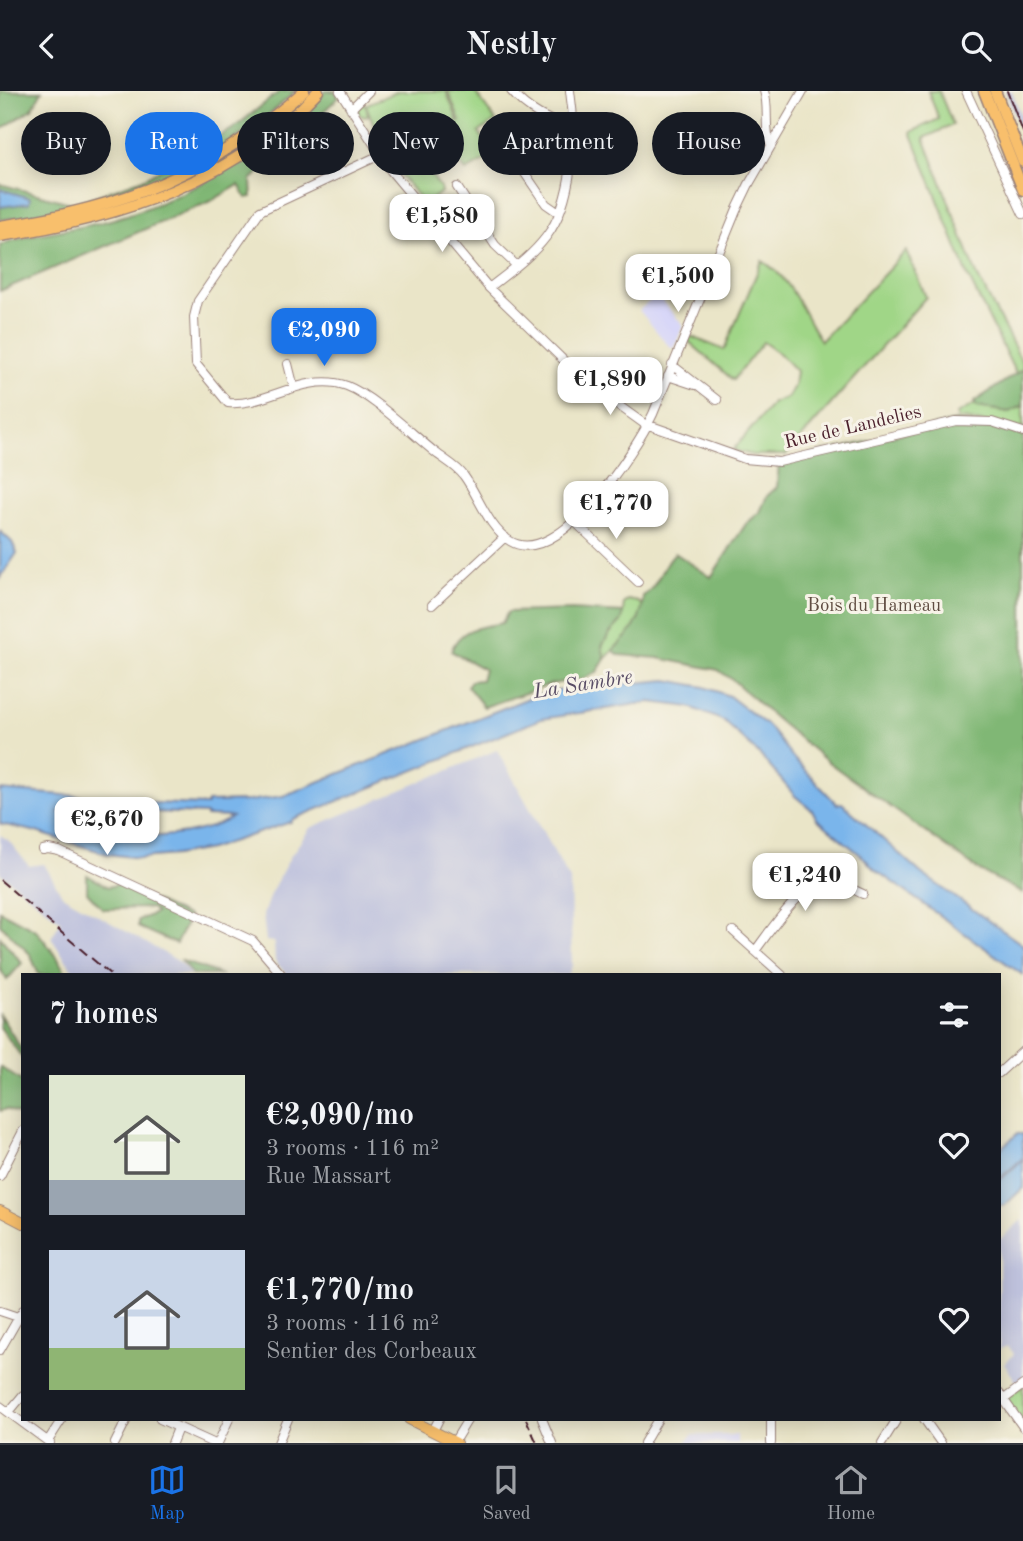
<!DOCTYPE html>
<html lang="en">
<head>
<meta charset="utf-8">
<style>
  body { margin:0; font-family:"Old Standard TT",serif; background:#20242c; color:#f1f3f6; height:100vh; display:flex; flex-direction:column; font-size:26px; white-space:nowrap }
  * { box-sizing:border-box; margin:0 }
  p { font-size:23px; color:#9ea1a6 }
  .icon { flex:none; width:38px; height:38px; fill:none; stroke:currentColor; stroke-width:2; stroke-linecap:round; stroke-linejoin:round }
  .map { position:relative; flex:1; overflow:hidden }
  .drawer { position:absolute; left:21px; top:882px; width:980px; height:448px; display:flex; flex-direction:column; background:#171b24; border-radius:0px; box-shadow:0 4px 18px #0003 }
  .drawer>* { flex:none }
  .top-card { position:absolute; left:21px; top:21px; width:982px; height:63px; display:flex; gap:14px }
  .price { position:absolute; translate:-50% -60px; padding:0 16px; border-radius:14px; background:#fff; color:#222; font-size:23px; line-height:46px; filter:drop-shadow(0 2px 4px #0008) }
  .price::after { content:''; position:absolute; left:50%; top:42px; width:21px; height:16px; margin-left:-10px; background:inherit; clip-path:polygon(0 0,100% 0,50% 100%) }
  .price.selected { background:#1a73e8; color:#fff }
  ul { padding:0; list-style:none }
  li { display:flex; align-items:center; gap:21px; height:175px; padding:0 28px }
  li span { display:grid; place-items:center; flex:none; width:196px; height:140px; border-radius:0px; color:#555 }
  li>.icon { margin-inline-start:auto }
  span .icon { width:84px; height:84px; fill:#fffc; stroke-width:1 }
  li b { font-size:30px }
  h2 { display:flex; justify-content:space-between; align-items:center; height:84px; padding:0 28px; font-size:30px }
  .pill { padding:0 24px; border-radius:32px; background:#171b24; box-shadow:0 4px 18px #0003; font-size:24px; line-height:63px }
  .pill.selected { background:#1a73e8; color:#fff }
  header { display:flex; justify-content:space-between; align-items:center; height:91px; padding:0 28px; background:#171b24; font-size:32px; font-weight:600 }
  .menu { display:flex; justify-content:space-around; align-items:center; height:98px; border-top:2px solid #363941; background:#171b24; font-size:19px; color:#9ea1a6 }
  .menu a { display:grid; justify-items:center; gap:4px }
  .menu .selected { color:#1a73e8 }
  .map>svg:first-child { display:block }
</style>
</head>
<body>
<header><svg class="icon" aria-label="back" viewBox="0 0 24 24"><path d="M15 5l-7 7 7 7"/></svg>Nestly<svg class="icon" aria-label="search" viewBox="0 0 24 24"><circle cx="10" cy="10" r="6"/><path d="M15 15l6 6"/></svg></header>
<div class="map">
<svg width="1023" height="1352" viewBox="0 0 1023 1352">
  <rect width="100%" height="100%" fill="#f7f3e8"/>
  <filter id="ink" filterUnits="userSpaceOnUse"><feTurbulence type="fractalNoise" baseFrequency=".0143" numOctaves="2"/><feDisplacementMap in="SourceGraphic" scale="14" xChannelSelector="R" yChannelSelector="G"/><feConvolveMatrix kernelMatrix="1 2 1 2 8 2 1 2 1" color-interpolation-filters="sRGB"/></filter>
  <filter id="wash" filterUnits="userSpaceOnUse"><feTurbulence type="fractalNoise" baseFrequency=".00686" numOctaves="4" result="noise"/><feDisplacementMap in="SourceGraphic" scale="28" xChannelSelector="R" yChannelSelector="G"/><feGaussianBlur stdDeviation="1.57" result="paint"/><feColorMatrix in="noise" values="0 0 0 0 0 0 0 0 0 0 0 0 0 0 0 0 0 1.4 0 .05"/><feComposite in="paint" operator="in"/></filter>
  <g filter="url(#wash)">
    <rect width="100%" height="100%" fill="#eae5c8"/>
    <path fill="#d8d7f8" d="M657,204L683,234L674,258L667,253L639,219Z
      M692,1344H737V1352H686Z"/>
    <path fill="#bfc2dd" d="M1005,0H1012L1023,30V46Z
      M497,659L570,789L572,875L568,884H287L275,870L274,851L266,850L263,824L270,803L290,766L310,737Z
      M0,744L8,749L29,775L44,773L62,804L178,870L191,884H76L51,847L61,830L0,782Z
      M1023,1128V1287L1017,1292L1004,1273L1014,1263L1008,1255L999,1258V1149Z"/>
    <path fill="#a0d687" stroke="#757a59" stroke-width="2" d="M398,0H446L458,30L384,59L366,14L368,25L364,26L359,23L358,18L363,11L365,14Z
      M448,0H474L496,30L479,41L488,55L494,60V64L466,80L450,60L427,79L440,96L441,101L425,114L391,72L434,55L445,44L442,37L460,30Z
      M928,0H939L953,34L924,47L977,184L1023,273V278L1016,283L969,187L911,41L939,28Z
      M906,160L926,206L786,364H752L733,359L773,312L788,306L794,295L796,280L780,263L763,251L733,289L688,250L690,245L724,259L762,170C793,187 802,223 821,250Z
      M975,313L977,316L1008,321L1023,315V338L957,327V323Z
      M628,509L638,511L643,515L636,536L605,568L602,555L610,542L622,529L624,512Z
      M1023,1294V1336L1003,1309Z"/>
    <path fill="#80b774" stroke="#656b50" stroke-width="2" d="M0,0H42L32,18L0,39Z
      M280,0H296C282,12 269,24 255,35C178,90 93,116 0,129V93L74,113L143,88L203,55L234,37Z
      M326,0H335L339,6L251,89L252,106L246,107L239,94L211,110L0,200V154C31,141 66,140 99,132C185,110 263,63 326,0Z
      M1023,278V315L1009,321L977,316L974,311Z
      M956,330L1010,339L1023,345V802L980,780L828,671L776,628L734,590L718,579L658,567L619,564L613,559C630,543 643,530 643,505C658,496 661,475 675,462L711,486L746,433L760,421L767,405L777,396L779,371Z
      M572,519L623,522L622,529L610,542L602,555L605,568L597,581L585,587L552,593L484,616L467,595L471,590L481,589L484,578L451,560C461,536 479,537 502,532L508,521Z
      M87,784L108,796L119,793L189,826L176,853L138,836V829L156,822L152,817L103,818L87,801Z
      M0,820L36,839L57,866L67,884H39L30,863L0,833Z
      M0,846L22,872L7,889L0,878Z
      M182,870L222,884H192Z
      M0,924L23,961V968L0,936Z
      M0,976L23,991V1025L7,1018L0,1020Z"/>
    <path fill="#7ab5eb" stroke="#626a8b" stroke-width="2" fill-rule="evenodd" d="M0,98L30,107L29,112L0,116Z
      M0,440L12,451L17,462L0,487Z
      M667,589L704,596L729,605L768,635L795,669L837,713L842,712L921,782L1023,854V884L874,778L864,767L817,728L812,719L795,705L760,664L724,630L690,616L650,611L541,628L293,728L291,731L210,758L176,764L140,767L108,763L33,740L0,733V699L90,706L96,710L207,714V711L249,710L283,705L531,606L557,599ZM95,719L206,723V725L232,726C220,735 202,739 187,742C154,747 115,750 89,732C80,726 67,725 58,721Z
      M1017,1043H1023V1067L999,1088V1059Z
      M1023,1068V1097L1004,1115H999V1090Z"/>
  </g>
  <g filter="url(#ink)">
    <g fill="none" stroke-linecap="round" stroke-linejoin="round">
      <g stroke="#9a827a" stroke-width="10">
        <path id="minor" d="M340,0L391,80L489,197L586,291L643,332L745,368L779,371L956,330L992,331L1023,341
          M511,0C528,20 548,29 572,38
          M764,0C770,18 763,37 771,54
          M966,0L1023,123
          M351,18L369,0
          M509,59L546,113L559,122
          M380,64L260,120L198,210L194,226L196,273L228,312C265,316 305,280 347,295C373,305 412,343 436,362C445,369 458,376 464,385C478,404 489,438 510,450C558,479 636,359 653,323L736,120L749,93L803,0
          M457,96L495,154L517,175
          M489,197C509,181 530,167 546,146C573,111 577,43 570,0
          M288,273L294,297
          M672,274L717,309
          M668,285L695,294
          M574,430L638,491
          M432,514L505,446
          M43,759L48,758L59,760L253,850L282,884
          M733,840L782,884
          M755,860C772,838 806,783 837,791C846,793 855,800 863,803
          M999,982L1023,960
          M0,1085L23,1040
          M0,1220L18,1226
          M0,1259L23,1219
          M999,1302L1023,1336
          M1003,1309L1023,1294
          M0,1315L50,1352
          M9,1321L23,1304
          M160,1328L213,1352
          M542,1328L552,1352
          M771,1328V1352
          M924,1328L941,1352
          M433,1340L439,1328
          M48,1350L62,1328
          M454,1351L468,1328
          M115,1352L127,1328
          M172,1352L178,1337
          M218,1352L229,1328
          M278,1352L288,1328
          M644,1352L658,1328
          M882,1352L897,1328"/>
      </g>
      <g stroke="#9a827a" stroke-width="12">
        <path id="major" d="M0,1120L23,1132
          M409,1328L456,1352"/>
      </g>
      <g stroke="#9a827a" stroke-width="13">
        <path id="highway" d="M984,0L1023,99
          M995,0L1023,71
          M0,135C123,117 210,83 304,0
          M0,145C117,128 236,90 318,0"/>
      </g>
      <use href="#minor" stroke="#fff" stroke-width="8"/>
      <use href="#major" stroke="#f8bf6c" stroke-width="10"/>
      <use href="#highway" stroke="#f8bf6c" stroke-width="10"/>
      <path stroke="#4a1f2b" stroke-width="2" d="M1007,0L1023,41"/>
      <path stroke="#4a1f2b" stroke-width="2" stroke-dasharray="10 5" stroke-linecap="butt" d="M0,789L111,884
        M526,1328L537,1352"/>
    </g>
  </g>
  <g text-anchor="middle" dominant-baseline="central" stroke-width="6" stroke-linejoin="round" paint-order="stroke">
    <g font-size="19" fill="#4a1f2b" stroke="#f7f3e8">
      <text transform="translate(853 337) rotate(-13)">Rue de Landelies</text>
    </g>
    <g font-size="19" fill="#604d42" stroke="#f7f3e8">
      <text x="874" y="515">Bois du Hameau</text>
    </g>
    <g font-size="21" font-style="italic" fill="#584c65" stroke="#f7f3e8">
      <text transform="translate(583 594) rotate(-9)">La Sambre</text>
    </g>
  </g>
</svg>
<b class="price" style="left:442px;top:163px">€1,580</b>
<b class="price" style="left:678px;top:223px">€1,500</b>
<b class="price selected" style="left:324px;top:277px">€2,090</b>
<b class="price" style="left:610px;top:326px">€1,890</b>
<b class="price" style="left:616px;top:450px">€1,770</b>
<b class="price" style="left:107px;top:766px">€2,670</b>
<b class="price" style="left:805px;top:822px">€1,240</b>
<div class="top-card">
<a class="pill">Buy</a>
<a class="pill selected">Rent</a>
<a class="pill">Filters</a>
<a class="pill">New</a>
<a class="pill">Apartment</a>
<a class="pill">House</a>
</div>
<section class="drawer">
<h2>7 homes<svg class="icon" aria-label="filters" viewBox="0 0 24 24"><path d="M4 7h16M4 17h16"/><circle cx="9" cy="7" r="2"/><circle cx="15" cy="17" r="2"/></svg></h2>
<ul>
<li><span style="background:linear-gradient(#dfe7d0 75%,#9aa5b1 0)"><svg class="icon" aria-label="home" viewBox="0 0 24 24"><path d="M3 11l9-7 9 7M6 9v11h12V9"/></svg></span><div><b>€2,090/mo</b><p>3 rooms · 116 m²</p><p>Rue Massart</p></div><svg class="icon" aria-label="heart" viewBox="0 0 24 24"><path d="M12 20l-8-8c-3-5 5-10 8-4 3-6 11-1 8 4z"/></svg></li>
<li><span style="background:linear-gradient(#c9d6e8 70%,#8fb573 0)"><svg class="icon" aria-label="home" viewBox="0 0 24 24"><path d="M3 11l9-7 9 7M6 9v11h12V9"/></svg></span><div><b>€1,770/mo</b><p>3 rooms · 116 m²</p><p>Sentier des Corbeaux</p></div><svg class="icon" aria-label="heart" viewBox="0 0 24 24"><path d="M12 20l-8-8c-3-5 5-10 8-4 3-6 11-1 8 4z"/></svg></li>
</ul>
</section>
</div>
<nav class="menu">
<a class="selected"><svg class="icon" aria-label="map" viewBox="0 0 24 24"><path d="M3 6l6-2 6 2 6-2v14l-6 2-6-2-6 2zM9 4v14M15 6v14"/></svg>Map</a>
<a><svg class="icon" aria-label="saved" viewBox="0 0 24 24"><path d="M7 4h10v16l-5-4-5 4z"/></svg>Saved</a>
<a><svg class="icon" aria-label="home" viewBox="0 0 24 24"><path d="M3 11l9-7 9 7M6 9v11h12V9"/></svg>Home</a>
</nav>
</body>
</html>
